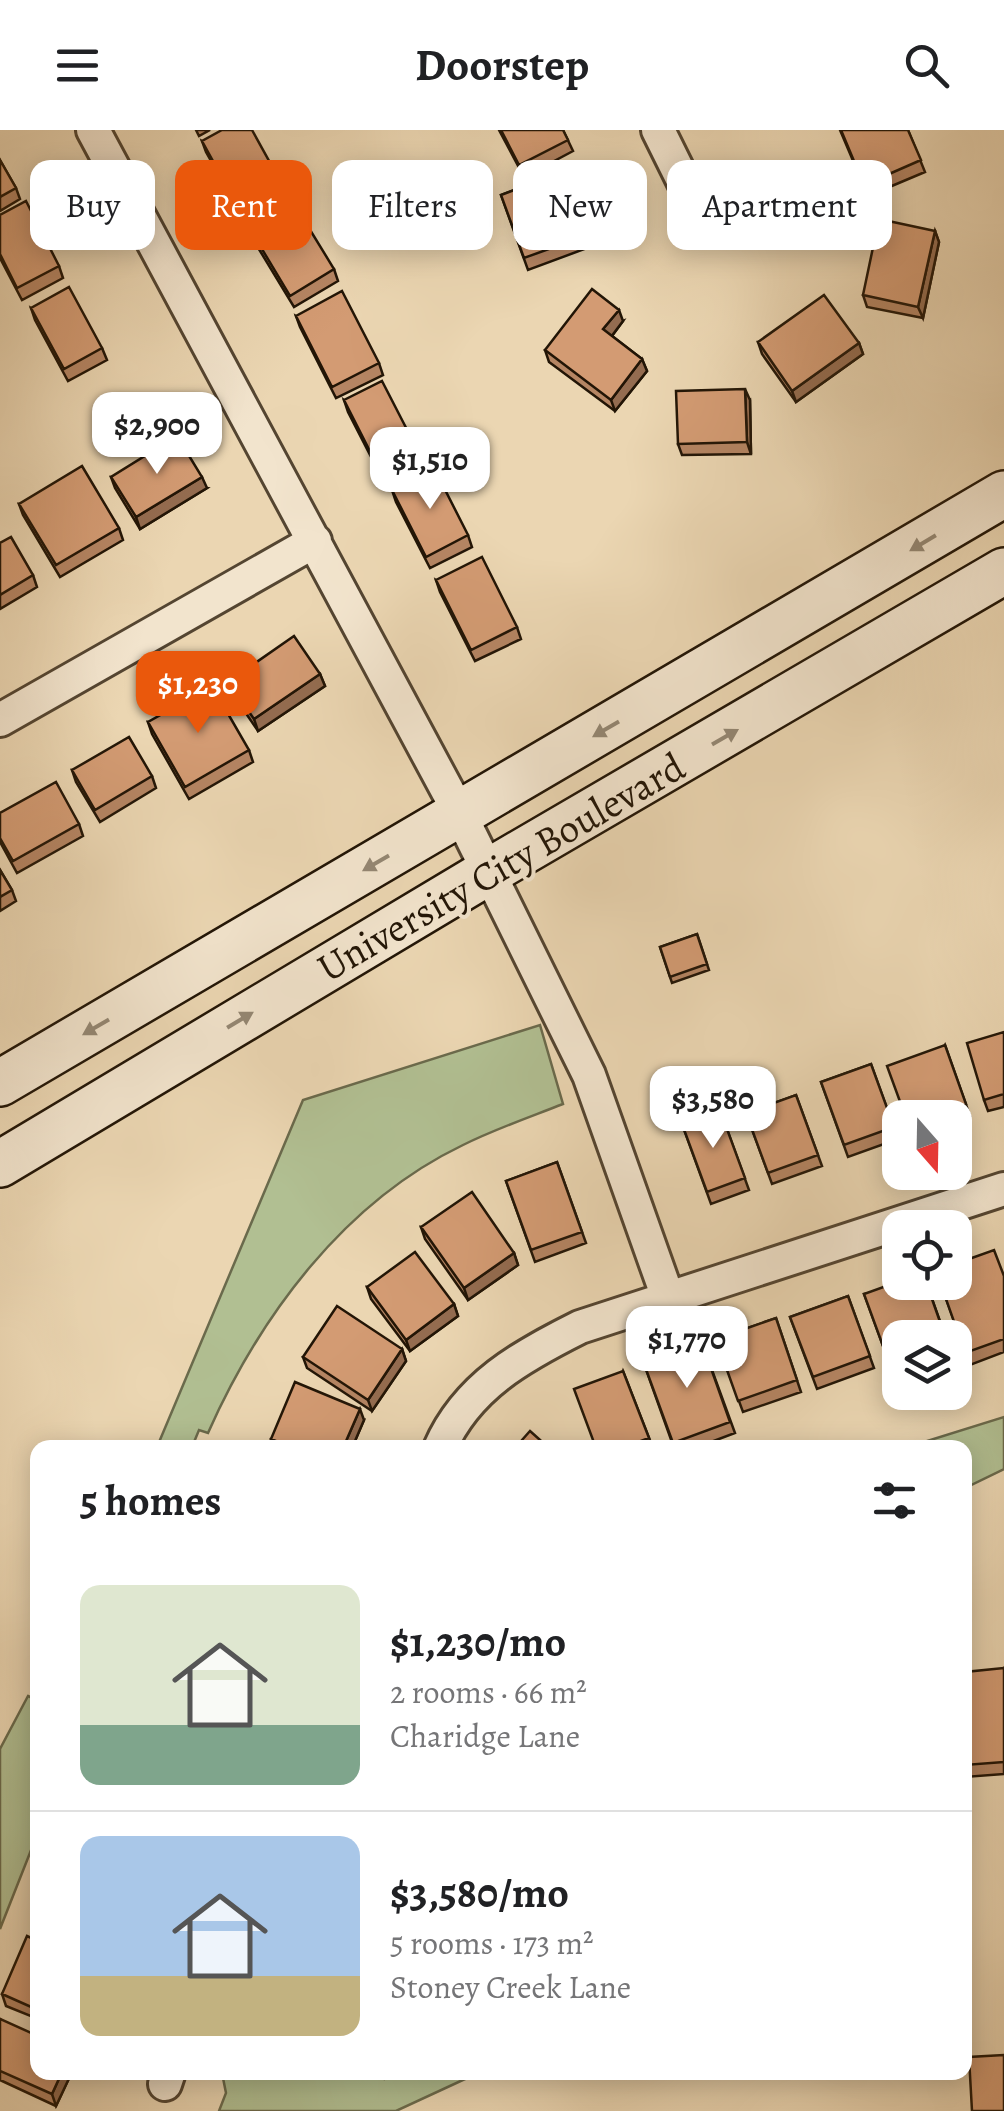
<!DOCTYPE html>
<html lang="en">
<head>
<meta charset="utf-8">
<style>
  body { margin:0; font-family:Alegreya,serif; background:#f6f6f6; color:#202124; height:100vh; display:flex; flex-direction:column; font-size:38px; white-space:nowrap }
  * { box-sizing:border-box; margin:0 }
  p { font-size:32px; color:#757577 }
  .icon { flex:none; width:55px; height:55px; fill:none; stroke:currentColor; stroke-width:2; stroke-linecap:round; stroke-linejoin:round }
  .map { position:relative; flex:1; overflow:hidden }
  .sheet { position:absolute; left:30px; top:1310px; width:942px; height:640px; display:flex; flex-direction:column; background:#fff; border-radius:20px; box-shadow:0 5px 25px #0003 }
  .sheet>* { flex:none }
  .hud { position:absolute; left:30px; top:30px; width:945px; height:90px; display:flex; gap:20px }
  .needle { width:65px; rotate:160deg }
  .buttons { position:absolute; left:882px; top:970px; display:grid; gap:20px }
  .buttons a { display:grid; place-items:center; width:90px; height:90px; border-radius:20px; background:#fff; box-shadow:0 5px 25px #0003; font-size:50px }
  .price { position:absolute; translate:-50% -85px; padding:0 22px; border-radius:20px; background:#fff; color:#222; font-size:32px; line-height:65px; filter:drop-shadow(0 2px 5px #0008) }
  .price::after { content:''; position:absolute; left:50%; top:60px; width:30px; height:22px; margin-left:-15px; background:inherit; clip-path:polygon(0 0,100% 0,50% 100%) }
  .price.current { background:#ea580c; color:#fff }
  ul { padding:0; list-style:none }
  li { display:flex; align-items:center; gap:30px; height:250px; padding:0 50px }
  li+li { border-top:2px solid #e0e0e0 }
  li span { display:grid; place-items:center; flex:none; width:280px; height:200px; border-radius:20px; color:#555 }
  li>.icon { margin-inline-start:auto }
  span .icon { width:120px; height:120px; fill:#fffc; stroke-width:1 }
  li b { font-size:42px }
  h2 { display:flex; justify-content:space-between; align-items:center; height:120px; padding:0 50px; font-size:42px }
  .pill { padding:0 35px; border-radius:20px; background:#fff; box-shadow:0 5px 25px #0003; font-size:35px; line-height:90px }
  .pill.current { background:#ea580c; color:#fff }
  header { display:flex; justify-content:space-between; align-items:center; height:130px; padding:0 50px; background:#fff; font-size:45px; font-weight:600 }
  .map>svg:first-child { display:block }
</style>
</head>
<body>
<header><svg class="icon" aria-label="menu" viewBox="0 0 24 24"><path d="M4 6h16M4 12h16M4 18h16"/></svg>Doorstep<svg class="icon" aria-label="search" viewBox="0 0 24 24"><circle cx="10" cy="10" r="6"/><path d="M15 15l6 6"/></svg></header>
<div class="map">
<svg width="1004" height="1981" viewBox="0 0 1004 1981">
  <rect width="100%" height="100%" fill="#ebd6b2"/>
  <filter id="stains"><feTurbulence type="fractalNoise" baseFrequency=".002" numOctaves="4"/><feColorMatrix values="0 0 0 0 .2 0 0 0 0 .09 0 0 0 0 .02 0 0 0 .5 -.17"/></filter>
  <radialGradient id="worn" r=".72"><stop offset=".6" stop-color="#630" stop-opacity="0"/><stop offset="1" stop-color="#630" stop-opacity=".3"/></radialGradient>
  <path fill="#b1bf92" stroke="#6a6a4c" stroke-width="2.5" d="M540,895L563,974C530,987 495,999 463,1015C344,1072 260,1186 208,1303L199,1300L192,1317H157L303,970Z
    M1004,1287V1339L965,1358V1318L908,1317Z
    M28,1566L37,1570V1705L0,1799V1619Z
    M368,1943L384,1949L387,1943H478L396,1981H219L226,1963L222,1943Z"/>
  <g fill="none" stroke-linecap="round" stroke-linejoin="round">
    <g stroke="#544531" stroke-width="38">
      <path id="minor" d="M93,0L460,684L589,945L667,1165
        M658,0L708,101
        M0,590L315,411
        M440,1318C467,1256 522,1226 580,1197L1004,1059
        M165,1954L169,1942"/>
    </g>
    <g stroke="#221506" stroke-width="50">
      <path id="secondary" d="M0,953L1004,364
        M0,1034L488,742L1004,441"/>
    </g>
    <use href="#minor" stroke="#f2e4cd" stroke-width="32"/>
    <use href="#secondary" stroke="#f2e4cd" stroke-width="45"/>
  </g>
  <path fill="#b58563" stroke="#221506" stroke-width="2.5" d="M196,0H210L199,6Z
    M499,0H563L573,21L524,47Z
    M840,0H908L925,42L868,66Z
    M202,11L284,58L288,70L246,93L206,22Z
    M0,30L16,58L20,69L0,81Z
    M559,43L587,118L528,140L501,65Z
    M0,85L59,136L63,148L22,170L0,128Z
    M250,99L334,139L338,151L294,177L254,111Z
    M935,101L939,112L923,188L867,177L863,165Z
    M31,178L102,218L107,230L68,251L35,190Z
    M296,186L379,233L383,245L336,268L300,197Z
    M623,191L612,206L642,229L647,241L615,281L549,232L545,220Z
    M758,212L859,213L863,224L796,272L762,224Z
    M344,270L419,323L423,335L385,354L348,282Z
    M750,270L751,324L682,325L678,314Z
    M111,347L207,358L140,399L115,358Z
    M392,360L468,405L472,417L430,438L396,372Z
    M19,374L119,398L123,410L60,447L23,385Z
    M0,413L33,445L37,457L0,479Z
    M436,450L517,497L521,509L475,531L440,462Z
    M320,544L325,556L258,601L232,563L228,552Z
    M148,592L249,620L253,632L189,669L152,604Z
    M72,640L152,646L156,658L100,692L76,652Z
    M0,683L79,694L83,706L17,743L0,712Z
    M0,740L12,760L16,771L0,781Z
    M697,804L709,840L672,853L660,817Z
    M1004,902V977L988,981L984,970Z
    M945,915L970,986L955,991V988H906Z
    M871,934L898,1009L848,1027L821,952Z
    M796,965L822,1036L772,1054L746,983Z
    M720,980L749,1060L711,1074L682,994Z
    M557,1032L586,1113L535,1132L506,1051Z
    M421,1097L514,1123L518,1135L468,1170L425,1109Z
    M1004,1146V1222L970,1235L940,1152Z
    M926,1152L946,1208H900V1235L891,1238L864,1164Z
    M367,1157L454,1174L458,1186L410,1221L371,1169Z
    M848,1166L874,1238L817,1259L790,1187Z
    M776,1188L801,1262L743,1282L716,1209Z
    M701,1210L735,1303L695,1318H674L643,1231Z
    M402,1219L406,1231L372,1281L307,1238L303,1227Z
    M623,1241L653,1318H596Z
    M364,1290L352,1318H274L271,1309Z
    M1004,1538V1644L965,1647V1588Z
    M38,1811V1889L6,1876L2,1864Z
    M0,1889L72,1942L56,1976L0,1950Z"/>
  <path fill="#946c50" stroke="#221506" stroke-width="2.5" d="M935,101L939,112L923,188L918,177Z
    M619,180L623,191L608,211L603,199Z
    M859,213L863,224L796,272L792,261Z
    M642,229L647,241L615,281L611,270Z
    M745,259L750,270L751,324L747,312Z
    M202,347L207,358L140,399L136,387Z
    M320,544L325,556L258,601L254,589Z
    M514,1123L518,1135L468,1170L464,1158Z
    M454,1174L458,1186L410,1221L406,1210Z
    M402,1219L406,1231L372,1281L368,1270Z
    M360,1279L364,1290L352,1318H343Z
    M62,1942H72L56,1976L52,1964Z"/>
  <path fill="#d39b73" stroke="#221506" stroke-width="2.5" d="M222,0H252L284,58L241,82L202,11Z
    M501,0H563L568,10L519,35Z
    M841,0H908L921,30L864,55Z
    M0,30L16,58L0,67Z
    M559,43L582,107L524,128L501,65Z
    M26,71L59,136L17,158L0,124V85Z
    M293,72L334,139L290,166L250,99Z
    M879,89L935,101L918,177L863,165Z
    M69,157L102,218L64,239L31,178Z
    M592,159L619,180L603,199L642,229L611,270L545,220Z
    M342,161L379,233L332,257L296,186Z
    M824,165L859,213L792,261L758,212Z
    M382,251L419,323L381,343L344,270Z
    M745,259L747,312L678,314L676,261Z
    M177,306L202,347L136,387L111,347Z
    M82,336L119,398L56,435L19,374Z
    M434,338L468,405L426,427L392,360Z
    M11,407L33,445L0,465V413Z
    M482,427L517,497L471,520L436,450Z
    M294,506L320,544L254,589L228,552Z
    M212,556L249,620L185,657L148,592Z
    M129,607L152,646L95,680L72,640Z
    M56,652L79,694L13,731L0,708V683Z
    M0,740L12,760L0,767Z
    M697,804L707,834L670,847L660,817Z
    M1004,902V964L984,970L967,913Z
    M945,915L966,974L930,988H906L887,936Z
    M871,934L894,997L844,1015L821,952Z
    M796,965L818,1025L768,1043L746,983Z
    M720,980L745,1048L707,1062L682,994Z
    M557,1032L582,1102L531,1120L506,1051Z
    M472,1062L514,1123L464,1158L421,1097Z
    M994,1120L1004,1146V1209L965,1223L940,1152H955V1134Z
    M415,1122L454,1174L406,1210L367,1157Z
    M900,1151V1152H926L945,1206L940,1208H900V1222L887,1227L864,1164Z
    M848,1166L870,1226L813,1247L790,1187Z
    M337,1176L402,1219L368,1270L303,1227Z
    M776,1188L797,1250L738,1271L716,1209Z
    M701,1210L730,1292L673,1313L643,1231Z
    M623,1241L649,1308L622,1318H596L574,1259Z
    M295,1252L360,1279L343,1318H292L271,1309Z
    M530,1301L549,1318H515Z
    M1004,1538V1632L965,1635V1542Z
    M27,1806L38,1811V1880L2,1864Z
    M0,1889L38,1906V1942H62L52,1964L0,1941Z
    M1004,1925V1981H972L969,1927Z"/>
  <defs><path id="oneway-solid" d="M-6-.8H1V-3.2L6.5 0L1 3.2V.8H-6Z" transform="scale(2.5)"/></defs>
  <g fill="#948773">
    <use href="#oneway-solid" transform="translate(923 413) rotate(149)"/>
    <use href="#oneway-solid" transform="translate(606 599) rotate(150)"/>
    <use href="#oneway-solid" transform="translate(725 607) rotate(-30)"/>
    <use href="#oneway-solid" transform="translate(376 733) rotate(150)"/>
    <use href="#oneway-solid" transform="translate(240 890) rotate(-31)"/>
    <use href="#oneway-solid" transform="translate(96 897) rotate(150)"/>
  </g>
  <g text-anchor="middle" dominant-baseline="central" stroke-width="8" stroke-linejoin="round" paint-order="stroke">
    <g font-size="40" fill="#221506" stroke="#f2e4cd">
      <text transform="translate(501 737) rotate(-30)">University City Boulevard</text>
    </g>
  </g>
  <rect width="100%" height="100%" filter="url(#stains)"/>
  <rect width="100%" height="100%" fill="url(#worn)"/>
</svg>
<div class="buttons">
<a><svg class="needle" viewBox="-14 -14 28 28"><path d="M0-13l5 13h-10z" fill="#e53935"/><path d="M0 13l5-13h-10z" fill="#757577"/></svg></a>
<a><svg class="icon" aria-label="locate" viewBox="0 0 24 24"><circle cx="12" cy="12" r="6"/><path d="M12 2v4M12 18v4M2 12h4M18 12h4"/></svg></a>
<a><svg class="icon" aria-label="layers" viewBox="0 0 24 24"><path d="M12 4l9 5-9 5-9-5zM3 14l9 5 9-5"/></svg></a>
</div>
<b class="price" style="left:157px;top:347px">$2,900</b>
<b class="price" style="left:430px;top:382px">$1,510</b>
<b class="price current" style="left:198px;top:606px">$1,230</b>
<b class="price" style="left:713px;top:1021px">$3,580</b>
<b class="price" style="left:687px;top:1261px">$1,770</b>
<div class="hud">
<a class="pill">Buy</a>
<a class="pill current">Rent</a>
<a class="pill">Filters</a>
<a class="pill">New</a>
<a class="pill">Apartment</a>
</div>
<section class="sheet">
<h2>5 homes<svg class="icon" aria-label="filters" viewBox="0 0 24 24"><path d="M4 7h16M4 17h16"/><circle cx="9" cy="7" r="2"/><circle cx="15" cy="17" r="2"/></svg></h2>
<ul>
<li><span style="background:linear-gradient(#dfe7d0 70%,#7fa58c 0)"><svg class="icon" aria-label="home" viewBox="0 0 24 24"><path d="M3 11l9-7 9 7M6 9v11h12V9"/></svg></span><div><b>$1,230/mo</b><p>2 rooms · 66 m²</p><p>Charidge Lane</p></div></li>
<li><span style="background:linear-gradient(#a9c7e8 70%,#c2b280 0)"><svg class="icon" aria-label="home" viewBox="0 0 24 24"><path d="M3 11l9-7 9 7M6 9v11h12V9"/></svg></span><div><b>$3,580/mo</b><p>5 rooms · 173 m²</p><p>Stoney Creek Lane</p></div></li>
</ul>
</section>
</div>
</body>
</html>
